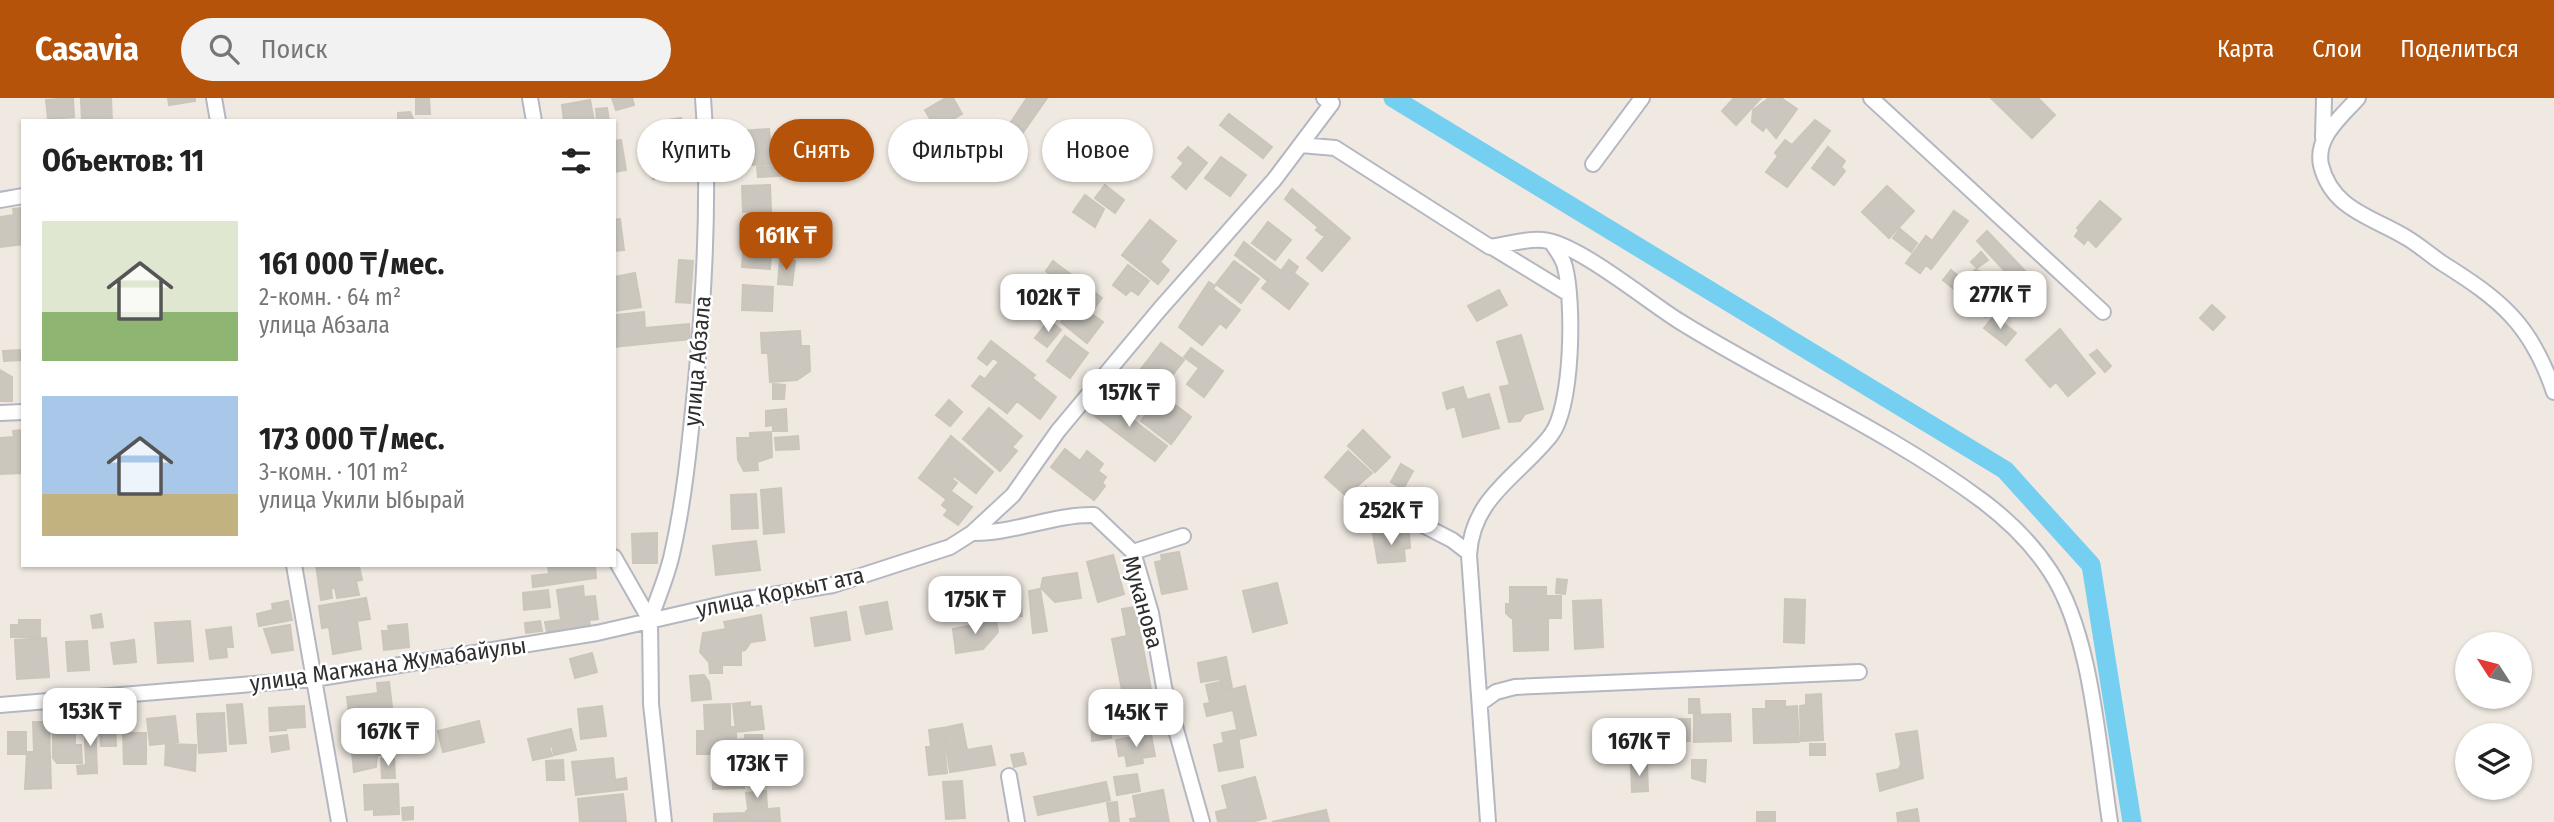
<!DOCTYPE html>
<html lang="ru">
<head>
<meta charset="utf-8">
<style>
  body { margin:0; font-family:"Fira Sans Condensed",sans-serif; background:#f2f2f2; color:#222; height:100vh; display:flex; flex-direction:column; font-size:26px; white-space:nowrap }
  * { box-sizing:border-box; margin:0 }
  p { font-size:23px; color:#767676 }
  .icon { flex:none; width:38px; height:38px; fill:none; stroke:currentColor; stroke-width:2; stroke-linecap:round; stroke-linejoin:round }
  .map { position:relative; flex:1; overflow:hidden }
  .details { position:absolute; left:21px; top:21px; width:595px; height:448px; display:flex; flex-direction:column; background:#fff; border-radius:0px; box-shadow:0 2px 5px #0004 }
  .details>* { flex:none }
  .banner { position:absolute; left:637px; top:21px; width:665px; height:63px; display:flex; gap:14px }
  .needle { width:46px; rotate:306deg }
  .tools { position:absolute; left:2455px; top:534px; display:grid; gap:14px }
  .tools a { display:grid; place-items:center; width:77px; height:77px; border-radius:50%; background:#fff; box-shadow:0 2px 5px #0004; font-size:35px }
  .price { position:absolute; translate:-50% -60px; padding:0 16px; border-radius:14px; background:#fff; color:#222; font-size:23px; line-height:46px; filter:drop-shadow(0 2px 4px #0008) }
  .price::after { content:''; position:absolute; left:50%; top:42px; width:21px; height:16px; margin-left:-10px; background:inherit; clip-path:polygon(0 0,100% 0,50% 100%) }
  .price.current { background:#b45309; color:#fff }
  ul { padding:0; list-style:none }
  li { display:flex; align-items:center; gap:21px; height:175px; padding:0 21px }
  li span { display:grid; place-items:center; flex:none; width:196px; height:140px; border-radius:0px; color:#555 }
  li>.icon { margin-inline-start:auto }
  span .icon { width:84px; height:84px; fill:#fffc; stroke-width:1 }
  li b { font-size:30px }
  h2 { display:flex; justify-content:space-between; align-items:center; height:84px; padding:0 21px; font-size:30px }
  .chip { padding:0 24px; border-radius:32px; background:#fff; box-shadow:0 2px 5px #0004; font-size:24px; line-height:63px }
  .chip.current { background:#b45309; color:#fff }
  header { display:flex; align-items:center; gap:42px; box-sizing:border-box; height:98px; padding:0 35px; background:#b45309; color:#fff }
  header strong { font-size:33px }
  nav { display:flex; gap:38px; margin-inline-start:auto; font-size:24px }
  .search { width:490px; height:63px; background:#f2f2f2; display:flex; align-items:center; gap:18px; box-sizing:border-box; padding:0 24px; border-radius:38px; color:#767676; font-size:26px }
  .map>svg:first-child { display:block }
</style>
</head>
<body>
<header>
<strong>Casavia</strong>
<div class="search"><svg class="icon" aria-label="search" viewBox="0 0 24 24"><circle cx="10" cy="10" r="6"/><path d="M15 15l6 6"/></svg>Поиск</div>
<nav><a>Карта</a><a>Слои</a><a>Поделиться</a></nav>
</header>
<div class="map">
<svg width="2554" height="724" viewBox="0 0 2554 724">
  <rect width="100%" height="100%" fill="#efe9e1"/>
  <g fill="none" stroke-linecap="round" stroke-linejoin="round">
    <path stroke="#75cff0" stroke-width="19" d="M1393,0L2005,372L2091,467L2132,724"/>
  </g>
  <path fill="#cbc7bf" stroke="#cbc5ba" stroke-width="2" d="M73,0L74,19L48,21L46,2Z
    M111,0L112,23H82L81,1Z
    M168,0H195V3L169,7Z
    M416,0H429L430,16H416Z
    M612,0H632L634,7L616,12Z
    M946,0H953L962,16L936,31L925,12Z
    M1027,0H1047L1017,43L1009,37L1013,30L1009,27Z
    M1734,0H1761L1736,27L1722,13Z
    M1769,0H1781L1797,11L1776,40L1766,28L1763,33L1752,24L1753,12Z
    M1991,0H2038L2055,17L2032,40Z
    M590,2L594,23H564L562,7Z
    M607,10L609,23H597L596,11Z
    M410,14L414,23H398V15Z
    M1229,16L1272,49L1263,60L1220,27Z
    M681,20L682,29L667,31L666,22Z
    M1815,22L1830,33L1787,89L1766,74L1778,58L1775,55L1785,42L1792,47Z
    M769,31L772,66L753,67L752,57L742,58L740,33Z
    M621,42L626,72L614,74V43Z
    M993,43L1007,53L996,68L982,58Z
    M1188,49L1207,65L1186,91L1172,79L1184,65L1178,60Z
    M1828,49L1845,63L1841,69L1845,73L1834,87L1812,70Z
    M1221,59L1246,77L1230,98L1205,80Z
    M668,64L670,79L653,81L650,67Z
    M796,67V77L758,79L757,69Z
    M770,87L771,113L743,114L742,88Z
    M1105,87L1124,102L1115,115L1095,100Z
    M1887,88L1914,113L1889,140L1862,114Z
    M1292,91L1350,140L1322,173L1307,160L1327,136L1322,137L1316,132L1318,129L1285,101Z
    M1085,97L1104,111L1095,129L1073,114Z
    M2100,103L2121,121L2096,149L2088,141L2084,146L2075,138L2079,132L2077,130Z
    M23,110V146L0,149V119L14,117L13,111Z
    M1954,113L1968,123L1931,171L1926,167L1920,175L1906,165L1926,138L1932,143Z
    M620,121L624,152L614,153V122Z
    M771,122V134L747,135V123Z
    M1150,122L1176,143L1160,164L1169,172L1158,186L1122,157Z
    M1268,124L1291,142L1275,162L1252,145Z
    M1900,131L1917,145L1911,154L1893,140Z
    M1987,133L2026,174L2015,184L1977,143Z
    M744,142L772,144L770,171L742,169Z
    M1244,144L1281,173L1289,162L1298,169L1294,175L1308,186L1289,211L1262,190L1268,183L1235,157Z
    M1981,154L1988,162L1977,170L1971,164Z
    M679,162L693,163L690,205L676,204Z
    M780,162L795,163L792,187L778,186Z
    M1053,163L1102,200L1090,216L1056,190L1060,184L1046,173Z
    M1234,163L1259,181L1241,205L1216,186Z
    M1128,167L1149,183L1138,197L1131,192L1126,197L1113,187Z
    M1951,172L1963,182L1955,192L1943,182Z
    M1975,172L1988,176L2011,197L1997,213L1993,210L1985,219L1957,193Z
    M635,175L641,209L614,213V179Z
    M1209,184L1215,188L1213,191L1240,212L1226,230L1220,225L1202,247L1179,229Z
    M743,187L773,189L772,213L742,212Z
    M1499,192L1507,207L1477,223L1468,208Z
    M1075,207L1091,220L1093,217L1103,224L1087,245L1061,224Z
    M2212,207L2225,219L2213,232L2200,220Z
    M644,214L645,230L689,226L690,241L614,249L617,217Z
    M1994,218L2016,235L2006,247L1984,230Z
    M1049,222L1061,232L1047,249L1035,240Z
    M2060,231L2095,275L2068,298L2056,284L2050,289L2026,262Z
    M800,233L801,248H809L810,273L797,282L770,284L768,255H762L761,235Z
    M1521,237L1543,311L1525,316L1520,323L1509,324L1500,289L1510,287L1497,244Z
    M1065,238L1088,255L1070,280L1047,263Z
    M991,243L1035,277L1032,280L1056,299L1040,321L1017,303L1007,315L972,288L980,278L985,281L999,264L993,260L987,267L978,260Z
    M1161,245L1184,262L1164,288L1141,271Z
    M1191,250L1223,273L1204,299L1187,286L1199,270L1184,259Z
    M23,252V262L4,263L3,253Z
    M2097,252L2111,268L2105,274L2090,257Z
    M0,272L12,279V303H0Z
    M773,286L785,287L784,301H773Z
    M1463,289L1467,302L1489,296L1499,330L1463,339L1455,308L1447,311L1443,295Z
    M1161,296L1191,319L1171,346L1141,323Z
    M1103,299L1167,348L1155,363L1091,315Z
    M949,302L962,314L950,328L936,317Z
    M989,310L1022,338L1012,349L1017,353L1000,373L963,341Z
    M786,311L787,333H773V327L766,328V313Z
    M23,332V375L0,376V340L14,339L13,333Z
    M1363,332L1390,359L1375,374L1348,348Z
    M771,334L772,359L757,364L758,372L744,373L738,362L737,340H750V335Z
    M798,338L799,351L776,352L775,340Z
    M951,338L993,374L976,395L954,378L952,381L957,385L945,400L919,380Z
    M1065,351L1080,363L1087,353L1103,366L1098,373L1106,379L1102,385L1105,388L1094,402L1051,369Z
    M1348,353L1372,375L1346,398L1325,379Z
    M1401,366L1413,373L1403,391L1391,384Z
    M1366,389L1374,396L1357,418L1348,410Z
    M781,390L784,434L764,436L761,392Z
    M952,394L972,409L958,427L944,417L948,412L942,407Z
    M756,396L758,430L732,431L731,397Z
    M1409,434L1410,450L1404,451L1405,463L1378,465L1373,436Z
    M657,435V465H633L632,436Z
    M756,443L760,472L716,477L713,448Z
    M1179,454L1187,491L1162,496L1155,464L1162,463L1161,457Z
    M1113,457L1124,496L1098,504L1087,464Z
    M316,467L359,468L362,482L356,483L359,497L337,500L335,490H331L332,500L321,502Z
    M548,467H595L596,480L533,489L532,478L549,476Z
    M1077,475L1081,500L1055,504L1041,490L1043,480Z
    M1557,481L1567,482L1565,496L1556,495Z
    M1277,485L1287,525L1253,534L1243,493Z
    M1019,486L1022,518L998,520L995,488Z
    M978,487L983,516L957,520L953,491Z
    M583,488L584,499L595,498L598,521L589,522L590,528L547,534L545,524L561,522L557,492Z
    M1510,489H1546V498H1561V520H1511L1506,515V506H1510Z
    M1040,491L1047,533L1033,535L1029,493Z
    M548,492L550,509L524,512L523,495Z
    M366,500L370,521L357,523L361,551L333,556L329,529L322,530L319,508Z
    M1785,501L1805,502L1804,545L1784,544Z
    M1601,502L1603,549L1575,551L1573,503Z
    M288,503L292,522L259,528L257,516L273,512L272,506Z
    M887,504L892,531L866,536L860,509Z
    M1135,509L1151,591L1123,597L1112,541L1127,538L1122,511Z
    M846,514L850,542L815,548L811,520Z
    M101,516L103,529L93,530L91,518Z
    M761,517L765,542L751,544L745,552L741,553V567H722V575H710L709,564L700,554L703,535L726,531L724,524Z
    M19,522H40V539H11V527H19Z
    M996,522L998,534L983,551L956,555L953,531Z
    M1513,522H1548V552L1514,553Z
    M190,523L193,563L158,565L155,525Z
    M540,523L542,533L526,535L525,525Z
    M407,526L409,549L384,552L382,533H389L388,528Z
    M290,527L293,552L272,555L264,531Z
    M231,529L233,549H226L227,559L210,561L206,532Z
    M46,540L49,579L17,581L15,542Z
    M134,542L136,564L114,566L111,545Z
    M87,543L89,572L68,573L66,544Z
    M592,555L597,574L575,580L570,561Z
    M1226,559L1232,590L1222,592L1220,581L1201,584L1198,565Z
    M704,577L709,584L711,601L692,603L690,578Z
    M389,584L393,617L350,622L347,599L378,595L377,585Z
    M1220,584L1222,594L1245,588L1256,637L1239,641L1233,612L1207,618L1204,606L1210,605L1206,587Z
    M1821,596L1823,642L1801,643L1800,608L1806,607V597Z
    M1689,601H1699L1700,615H1689Z
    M1135,603L1139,623L1109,628L1111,640L1092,643L1091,612Z
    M1766,603H1785V609L1797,608L1799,644L1754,645L1753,611H1766Z
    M750,604V609L761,608L764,631L736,634L733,606Z
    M242,606L246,645L230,646L227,607Z
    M730,606V629H736V656H697V633H705L704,607Z
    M304,608L305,629L288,630L287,609Z
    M602,608L606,638L581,641L578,611Z
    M285,609L286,632L270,633L269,610Z
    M224,615L226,653L199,655L197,616Z
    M1730,616L1731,643L1694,644V617Z
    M175,618L178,644L150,647L147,621Z
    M84,619H95L97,675L78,676L77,668L86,667Z
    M115,620L116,648H101L100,621Z
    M1690,621V643L1644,644L1643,622Z
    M479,623L484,644L443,654L438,633Z
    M33,624H49L51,690L25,691L27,654H34Z
    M962,626L967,652L991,648L995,667L950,674L943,630Z
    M53,628H75V647H81L82,665H57L53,660Z
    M942,630L947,675L929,677L926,649H931L929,632Z
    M571,631L576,652L554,657L552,648L549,649L552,658L533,662L528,641Z
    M1237,632L1243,669L1219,673L1214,647L1224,645L1222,635Z
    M1917,633L1923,680L1880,693L1877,676L1899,671L1901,666L1896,636Z
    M8,634H26V656H8Z
    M123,635H146V666H124Z
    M1151,636L1155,658L1142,660L1143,665L1127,668L1125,657L1119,658L1116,642Z
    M287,637L289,651L272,654L270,639Z
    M745,637H762L763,648H757V656L738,657L737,642L745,641Z
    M388,642V657H377L376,669L354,674L351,645Z
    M166,646L196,647L195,673L165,667Z
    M1810,646H1825V657H1810Z
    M761,653H773L774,674L769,675V686L756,687L754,659H762Z
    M1023,655L1026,666L1014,669L1011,657Z
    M613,660L615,682L626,680L627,691L576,697L572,664Z
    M381,661H394L395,680H382Z
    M563,662L564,682H547L546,663Z
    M735,662L736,677L744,676V690L713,691L712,663Z
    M1692,662H1706L1705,684L1692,680Z
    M1647,666L1648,693L1632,694L1631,667Z
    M1137,676L1140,693L1117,697L1114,679Z
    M1255,679L1266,720L1252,724H1218L1216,714L1228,711L1222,688Z
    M962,683L965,720L946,721L943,684Z
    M1106,684L1110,702L1038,717L1034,699Z
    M398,686L399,716L374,717V711L365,712L364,687Z
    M1163,692L1169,724H1131L1130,721L1137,720L1133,698Z
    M766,693L767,709L748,711L746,695Z
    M623,696L626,724H580L578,701Z
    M1117,704L1119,724H1110L1107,705Z
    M413,709V721L403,722L402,710Z
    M779,710L780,724H746V713Z
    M1917,711L1919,724H1898L1897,715Z
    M1326,712L1329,724H1272Z
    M1757,714H1775V724H1757Z
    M744,715V724H714V716Z"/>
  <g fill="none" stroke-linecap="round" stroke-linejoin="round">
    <g stroke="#b4b7c1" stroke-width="18">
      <path id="street" d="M214,0L218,23
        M530,0L534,23
        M1871,0L2103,214
        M2358,0C2342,18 2315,39 2321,67C2332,112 2373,119 2407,140C2419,147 2430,157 2442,165C2501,202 2531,226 2554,294
        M2323,40L2324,0
        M1301,47L1335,50L1490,149C1506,147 1527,140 1543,142C1577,145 1647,203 1679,223C1779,285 1889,333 1984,404C2009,423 2033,447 2050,473C2092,536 2098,649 2110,724
        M1593,66L1642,0
        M0,102L23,98
        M1492,149L1569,196
        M0,315L23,314
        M1390,410L1452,442L1469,455
        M972,435C1013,436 1053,416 1094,417L1133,454L1151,515L1164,589L1202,724
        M1133,454L1183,438
        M614,459L650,522L651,606L664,724
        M294,467L339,724
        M650,522C657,501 667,479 672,456C685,399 690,341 696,282C705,188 710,94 703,0
        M1482,604L1496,594L1515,589L1859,574
        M0,607L314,581L597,535L736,503L833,487L950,449L972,435L1013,397L1058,333L1160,211L1274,82L1332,5L1324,0
        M1009,678L1017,724
        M1488,724L1469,457C1472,399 1519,378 1551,337C1573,308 1574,204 1565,169C1563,160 1557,153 1552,145"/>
    </g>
    <use href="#street" stroke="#fff" stroke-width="14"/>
  </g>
  <g text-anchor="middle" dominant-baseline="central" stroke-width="5" stroke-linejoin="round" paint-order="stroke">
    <g font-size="23" fill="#2e2e2e" stroke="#fff">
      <text transform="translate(697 263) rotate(-85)">улица Абзала</text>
      <text transform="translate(780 494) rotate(-12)">улица Коркыт ата</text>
      <text transform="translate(1143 504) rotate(74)">Муканова</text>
      <text transform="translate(388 566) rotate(-8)">улица Магжана Жумабайулы</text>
    </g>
  </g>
</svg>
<div class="tools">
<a><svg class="needle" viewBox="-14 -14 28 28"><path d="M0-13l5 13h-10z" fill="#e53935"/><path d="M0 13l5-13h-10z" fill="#767676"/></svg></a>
<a><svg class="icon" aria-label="layers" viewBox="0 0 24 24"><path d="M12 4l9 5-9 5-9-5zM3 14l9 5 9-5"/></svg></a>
</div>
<b class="price current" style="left:786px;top:174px">161K ₸</b>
<b class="price" style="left:2000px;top:233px">277K ₸</b>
<b class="price" style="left:1048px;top:236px">102K ₸</b>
<b class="price" style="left:1129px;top:331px">157K ₸</b>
<b class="price" style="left:1391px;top:449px">252K ₸</b>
<b class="price" style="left:975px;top:538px">175K ₸</b>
<b class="price" style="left:90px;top:650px">153K ₸</b>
<b class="price" style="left:1136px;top:651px">145K ₸</b>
<b class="price" style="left:388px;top:670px">167K ₸</b>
<b class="price" style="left:1639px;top:680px">167K ₸</b>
<b class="price" style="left:757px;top:702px">173K ₸</b>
<div class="banner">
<a class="chip">Купить</a>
<a class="chip current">Снять</a>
<a class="chip">Фильтры</a>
<a class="chip">Новое</a>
</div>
<section class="details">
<h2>Объектов: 11<svg class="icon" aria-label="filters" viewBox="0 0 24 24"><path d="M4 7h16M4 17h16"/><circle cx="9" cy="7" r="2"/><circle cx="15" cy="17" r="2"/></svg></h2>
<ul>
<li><span style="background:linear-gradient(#dfe7d0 65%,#8fb573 0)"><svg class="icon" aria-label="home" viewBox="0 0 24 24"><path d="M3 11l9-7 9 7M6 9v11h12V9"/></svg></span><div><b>161 000 ₸/мес.</b><p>2-комн. · 64 m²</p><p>улица Абзала</p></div></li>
<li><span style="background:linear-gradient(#a9c7e8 70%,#c2b280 0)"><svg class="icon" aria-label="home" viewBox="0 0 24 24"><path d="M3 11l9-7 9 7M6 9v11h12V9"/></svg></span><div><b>173 000 ₸/мес.</b><p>3-комн. · 101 m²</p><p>улица Укили Ыбырай</p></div></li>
</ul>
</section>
</div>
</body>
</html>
